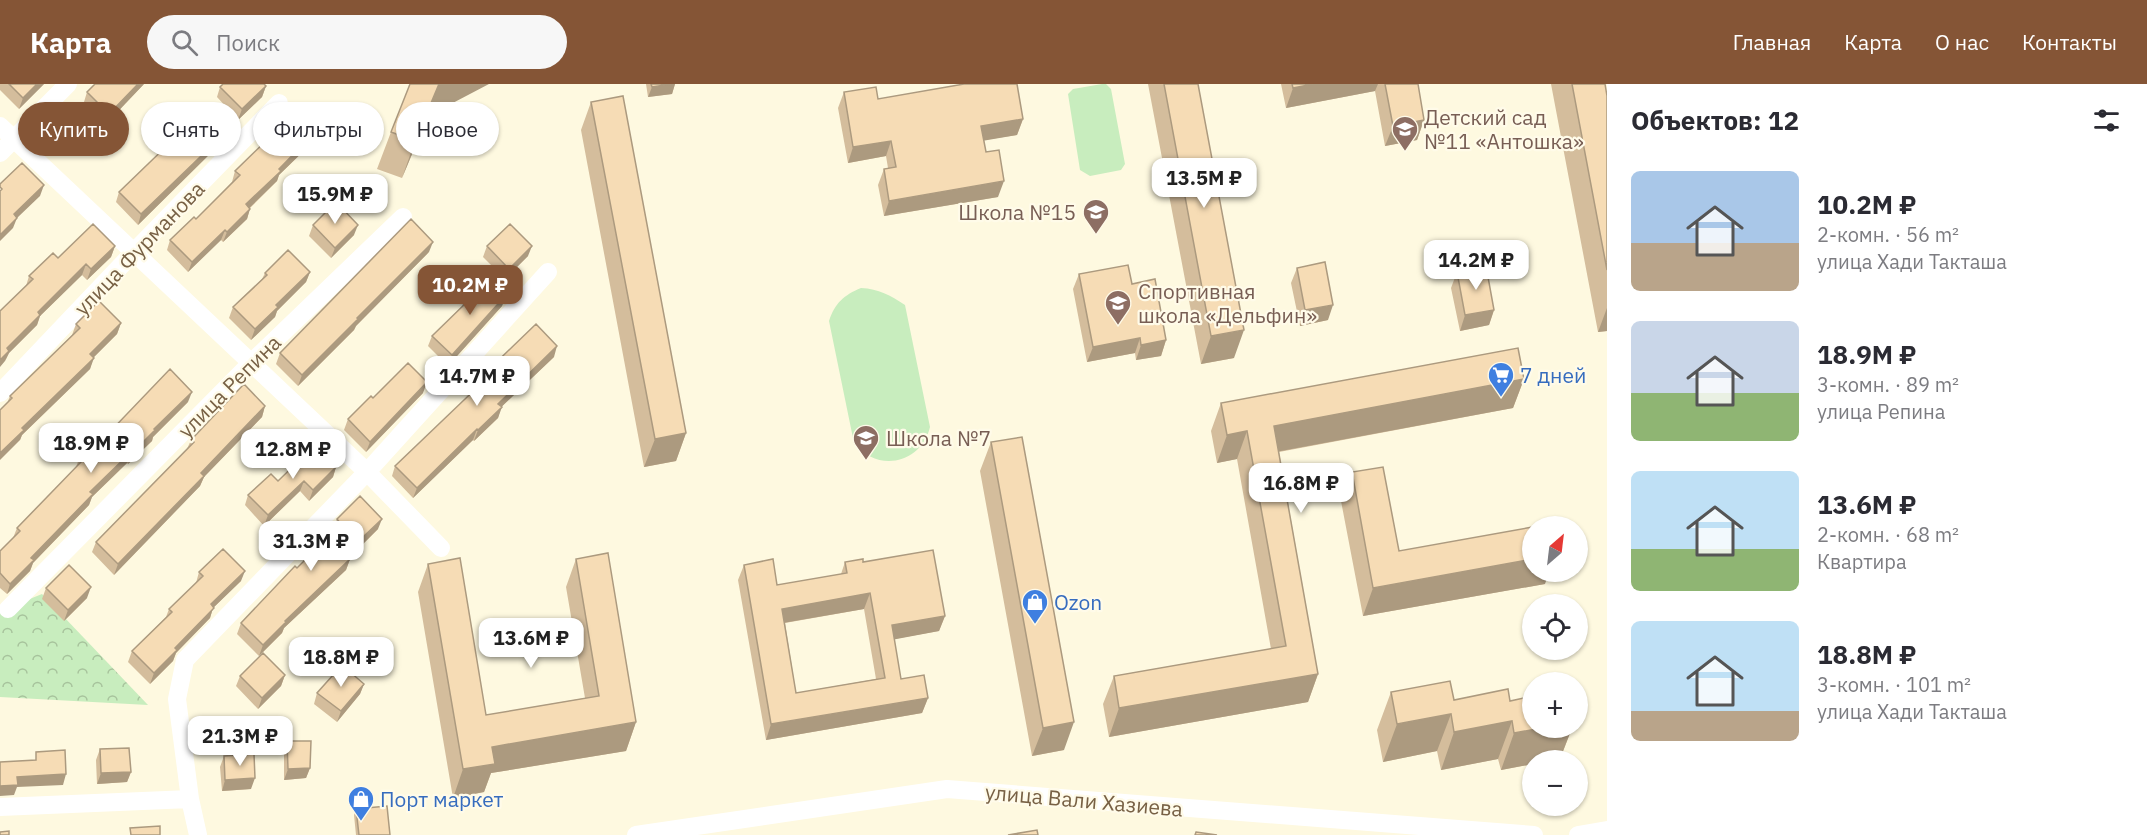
<!DOCTYPE html>
<html lang="ru">
<head>
<meta charset="utf-8">
<style>
  body { margin:0; font-family:"IBM Plex Sans",sans-serif; background:#f7f7f7; color:#2b2b33; height:100vh; display:flex; flex-direction:column; font-size:22px; white-space:nowrap }
  * { box-sizing:border-box; margin:0 }
  p { font-size:20px; color:#7c7c81 }
  .icon { flex:none; width:33px; height:33px; fill:none; stroke:currentColor; stroke-width:2; stroke-linecap:round; stroke-linejoin:round }
  .map { position:relative; flex:1; overflow:hidden }
  .details { display:flex; flex-direction:column; background:#fff; width:540px }
  .details>* { flex:none }
  .top-card { position:absolute; left:18px; top:18px; width:570px; height:54px; display:flex; gap:12px }
  .needle { width:39px; rotate:28deg }
  .fabs { position:absolute; left:1522px; top:432px; display:grid; gap:12px }
  .fabs a { display:grid; place-items:center; width:66px; height:66px; border-radius:50%; background:#fff; box-shadow:0 2px 4px #0004; font-size:30px }
  .price { position:absolute; translate:-50% -51px; padding:0 14px; border-radius:12px; background:#fff; color:#222; font-size:20px; line-height:39px; filter:drop-shadow(0 2px 3px #0008) }
  .price::after { content:''; position:absolute; left:50%; top:36px; width:18px; height:14px; margin-left:-9px; background:inherit; clip-path:polygon(0 0,100% 0,50% 100%) }
  .price.active { background:#855536; color:#fff }
  ul { padding:0; list-style:none }
  li { display:flex; align-items:center; gap:18px; height:150px; padding:0 24px }
  li span { display:grid; place-items:center; flex:none; width:168px; height:120px; border-radius:9px; color:#555 }
  li>.icon { margin-inline-start:auto }
  span .icon { width:72px; height:72px; fill:#fffc; stroke-width:1 }
  li b { font-size:26px }
  h2 { display:flex; justify-content:space-between; align-items:center; height:72px; padding:0 24px; font-size:26px }
  .pill { padding:0 21px; border-radius:27px; background:#fff; box-shadow:0 2px 4px #0004; font-size:21px; line-height:54px }
  .pill.active { background:#855536; color:#fff }
  header { display:flex; align-items:center; gap:36px; box-sizing:border-box; height:84px; padding:0 30px; background:#855536; color:#fff }
  header strong { font-size:28px }
  nav { display:flex; gap:33px; margin-inline-start:auto; font-size:21px }
  .search { width:420px; height:54px; background:#f7f7f7; display:flex; align-items:center; gap:15px; box-sizing:border-box; padding:0 21px; border-radius:33px; color:#7c7c81; font-size:22px }
  main { display:flex; flex:1; min-height:0 }
  .map>svg:first-child { display:block }
</style>
</head>
<body>
<header>
<strong>Карта</strong>
<div class="search"><svg class="icon" aria-label="search" viewBox="0 0 24 24"><circle cx="10" cy="10" r="6"/><path d="M15 15l6 6"/></svg>Поиск</div>
<nav><a>Главная</a><a>Карта</a><a>О нас</a><a>Контакты</a></nav>
</header>
<main>
<div class="map">
<svg width="1607" height="751" viewBox="0 0 1607 751">
  <defs>
    <pattern id="forest-crowns" width="20" height="18" patternUnits="userSpaceOnUse" patternTransform="scale(1.5)"><rect width="20" height="18" fill="#c8edbe"/><path d="M2 6a3 3 0 1 1 6 0M12 15a3 3 0 1 1 6 0" fill="none" stroke="#a7c39c"/></pattern>
  </defs>
  <rect width="100%" height="100%" fill="#fef9e0"/>
  <path fill="url(#forest-crowns)" d="M42,510L148,621L0,613V527Z"/>
  <path fill="#c8edbe" d="M1102,0H1106L1111,5L1125,80L1121,86L1090,92L1080,86L1068,10L1073,5Z
    M861,204C879,205 890,211 905,221L930,343C921,380 877,389 854,359L829,237C835,219 844,211 861,204Z"/>
  <g fill="none" stroke-linecap="round" stroke-linejoin="round">
    <path stroke="#fff" stroke-width="18" d="M0,42L367,388L441,464
      M0,69L68,0
      M0,309L133,169L279,19
      M8,525L250,280L403,133
      M0,723L190,715
      M198,751L190,715L177,615L185,576L367,388L548,188
      M636,751L947,705L1534,751
      M1578,751L1607,746"/>
  </g>
  <path fill="#d4bd9c" fill-rule="evenodd" d="M0,0H44L19,25L0,6Z
    M144,0L105,41L84,18L87,8Z
    M646,0H675L672,10L648,13Z
    M1148,0H1198L1234,274L1201,280Z
    M1281,0H1418L1424,36L1417,56L1385,62L1375,7L1286,24Z
    M1551,0H1605L1607,12V247L1598,248Z
    M266,2L262,13L238,36L217,13L220,3Z
    M844,8L878,15L1023,35L1017,51L984,56L986,68L998,113L884,132L878,101L884,85L888,84L886,72L848,79L838,24Z
    M591,18L686,349L676,377L644,383L581,46Z
    M428,32L402,94L377,85L391,48Z
    M273,46L315,56L279,91L277,97L250,124L247,135L223,158L221,156L188,188L167,166L170,156L196,135L232,98L235,87L271,53Z
    M224,56L138,141L116,118L119,108Z
    M313,141L354,151L331,174L309,152Z
    M115,162L111,173L87,196L82,191L40,232L37,241L9,269L5,277L26,202L29,192L58,174Z
    M487,162L528,172L505,195L483,173Z
    M429,168L356,242L354,246L298,302L276,280L280,269Z
    M1297,184L1328,236L1300,242L1291,199Z
    M310,188L306,198L277,227L275,233L251,256L229,234L233,223L262,195L265,189Z
    M1457,188L1494,226L1489,241L1460,247L1451,204Z
    M1079,190L1132,200L1166,256L1161,272L1136,276L1135,269L1087,278L1073,205Z
    M506,211L502,222L448,282L428,262L432,252L462,222L465,215Z
    M121,239L117,250L93,274L90,285L22,351L20,356L8,317L10,312L72,251L76,240Z
    M554,273L501,323L498,334L474,357L473,356L413,414L392,392L395,382L480,301L484,290Z
    M1524,295L1513,324L1279,368L1318,590L1308,618L1109,653L1103,620L1114,592L1271,565L1237,375L1217,379L1211,347L1221,319Z
    M423,309L366,368L344,346L348,335L373,314Z
    M188,318L153,353L152,357L128,380L127,379L92,413L89,421L33,479L30,487L7,510L0,504V467L13,454L17,444L76,383L79,375L104,354Z
    M265,322L262,333L204,393L200,402L114,491L92,468L96,458L187,365L191,356Z
    M991,358L1064,666L1032,672L980,387Z
    M336,383L333,393L309,417L300,407L264,442L245,421L248,411L278,397Z
    M1352,388L1399,467L1545,500L1363,532L1341,417Z
    M337,435L378,445L349,474L350,475L346,486L284,544L282,549L259,572L237,550L241,539L334,447L333,446Z
    M576,475L636,638L626,667L491,689L484,708L453,714L418,508L428,480L486,631L585,614L566,503Z
    M845,478H863L945,532L939,547L894,555L901,595L928,614L922,629L766,656L738,496L744,481L777,501L841,490ZM864,525L876,595L796,609L785,539Z
    M199,488L241,497L213,524L210,534L176,569L173,577L150,600L128,578L132,567L166,533L169,525L196,499Z
    M46,504L87,514L64,537L42,515Z
    M285,591L281,602L258,625L236,602L240,592Z
    M364,600L360,610L337,638L314,620L317,609Z
    M1391,608L1454,616L1510,617L1533,644H1572L1560,675L1501,686L1498,675L1441,686L1437,667L1383,678L1377,646Z
    M287,657L310,684L306,694L284,696V668Z
    M100,665L131,688L127,698L97,700L96,676Z
    M224,672L251,705L222,707L220,683Z
    M356,725L390,751H356L354,731Z"/>
  <path fill="#ac9a7f" d="M37,0H44L19,25L23,14Z
    M138,0H144L105,41L109,30Z
    M439,0H489L428,32L402,94L415,57Z
    M671,0H675L672,10L648,13L652,3Z
    M1313,0H1378L1375,7L1286,24L1293,4Z
    M266,2L262,13L238,36L242,25Z
    M1023,35L1017,51L976,58L981,42Z
    M1424,36L1417,56L1385,62L1393,42Z
    M318,45L315,56L279,91L277,97L242,131L246,120L279,85Z
    M228,46L224,56L138,141L141,130Z
    M891,57L886,72L848,79L853,63Z
    M1004,97L998,113L884,132L889,117Z
    M44,101L40,112L17,134L13,144L0,157V151L14,130Z
    M250,125L247,135L223,158L227,148Z
    M358,141L354,151L331,174L335,164Z
    M225,146L221,156L188,188L192,178Z
    M433,158L429,168L356,242L354,246L298,302L302,291L357,234Z
    M115,162L111,173L87,196L91,185Z
    M532,162L528,172L505,195L509,185Z
    M86,180L82,191L40,232L37,241L9,269L5,277L0,283V276L7,264L38,228Z
    M310,188L306,198L277,227L275,233L251,256L255,245L276,221Z
    M506,211L502,222L448,282L452,271Z
    M1333,221L1328,236L1300,242L1305,226Z
    M1607,224V247L1598,248Z
    M1494,226L1489,241L1460,247L1465,231Z
    M121,239L117,250L86,281L90,270Z
    M1244,246L1234,274L1201,280L1211,252Z
    M1140,254L1135,269L1087,278L1093,263Z
    M1166,256L1161,272L1136,276L1141,261Z
    M557,262L554,273L494,330L498,320Z
    M94,274L90,285L22,351L20,356L0,376V369L22,344Z
    M1524,295L1513,324L1264,370L1274,342Z
    M427,298L423,309L366,368L370,358Z
    M192,308L188,318L153,353L152,357L128,380L132,369L154,345Z
    M265,322L262,333L204,393L200,402L114,491L118,480L201,389Z
    M502,323L498,334L474,357L478,346Z
    M477,345L473,356L413,414L417,404Z
    M1247,347L1237,375L1217,379L1227,351Z
    M686,349L676,377L644,383L655,355Z
    M131,368L127,379L92,413L89,421L33,479L30,487L7,510L10,500L31,474L90,408Z
    M336,383L333,393L309,417L313,406Z
    M304,397L300,407L264,442L268,431Z
    M382,435L378,445L342,481L345,470Z
    M350,475L346,486L284,544L282,549L259,572L263,561L285,537Z
    M1533,475V488H1549L1545,500L1363,532L1373,504Z
    M245,487L241,497L213,524L210,534L176,569L173,577L150,600L154,589L211,520Z
    M91,503L87,514L64,537L68,526Z
    M870,509L864,525L777,540L782,525Z
    M945,532L939,547L886,557L892,541Z
    M1318,590L1308,618L1109,653L1119,624Z
    M285,591L281,602L258,625L262,614Z
    M364,600L360,610L337,638L341,627Z
    M928,614L922,629L766,656L771,640Z
    M1451,630L1437,667L1383,678L1397,640Z
    M1512,637L1498,675L1441,686L1454,648Z
    M636,638L626,667L491,689L484,708L453,714L463,685L492,663Z
    M1074,638L1064,666L1032,672L1043,644Z
    M1542,644H1572L1560,675L1552,676H1533V680L1501,686L1514,649Z
    M310,684L306,694L284,696L288,685Z
    M131,688L127,698L97,700L101,689Z
    M66,690L63,701L17,703L14,711L0,712V702L17,693Z
    M255,694L251,705L222,707L225,696Z"/>
  <path fill="#f6dcb5" stroke="#ac9a7f" stroke-width="1.5" fill-rule="evenodd" d="M9,0H37L23,14Z
    M95,0H138L109,30L87,8Z
    M223,0H264L266,2L242,25L220,3Z
    M410,0H439L415,57L391,48Z
    M651,0H671L652,3Z
    M964,0H1017L1023,35L981,42L986,68L999,66L1004,97L889,117L884,85L896,83L891,57L853,63L844,8L876,3L878,15Z
    M1164,0H1198L1244,246L1211,252Z
    M1292,0H1313L1293,4Z
    M1385,0H1418L1424,36L1393,42Z
    M1572,0H1605L1607,12V186Z
    M623,12L686,349L655,355L591,18Z
    M297,23L318,45L279,85L281,87L246,120L250,125L227,148L225,146L192,178L170,156L194,133L196,135L240,91L235,87L275,48L273,46Z
    M206,24L228,46L141,130L119,108Z
    M22,79L44,101L14,130L17,134L0,151V107L2,105L0,103V100Z
    M336,118L358,141L335,164L313,141Z
    M411,135L433,158L357,234L358,235L302,291L280,269Z
    M93,140L115,162L91,185L86,180L38,228L40,231L7,264L9,267L0,276V227L33,195L29,192L53,169L58,174Z
    M510,140L532,162L509,185L487,162Z
    M288,166L310,188L276,221L278,223L255,245L233,223L267,191L265,189Z
    M1325,178L1333,221L1305,226L1297,184Z
    M1128,181L1132,200L1155,195L1166,256L1141,261L1140,254L1093,263L1079,190Z
    M1486,182L1494,226L1465,231L1457,188Z
    M488,192L506,211L452,271L432,252L467,218L465,215Z
    M99,217L121,239L90,270L94,274L22,344L24,346L0,369V326L12,314L10,312L80,244L76,240Z
    M536,240L557,262L498,320L502,323L478,346L477,345L417,404L395,382L487,294L484,290Z
    M1518,264L1524,295L1274,342L1318,590L1119,624L1114,592L1286,562L1247,347L1227,351L1221,319Z
    M408,279L427,298L370,358L348,335L371,312L373,314Z
    M170,285L192,308L154,345L155,346L132,369L131,368L90,408L93,410L31,474L34,476L10,500L0,489V467L20,447L17,444L81,378L79,375L102,352L104,354Z
    M244,300L265,322L201,389L204,392L118,480L96,458L194,358L191,356Z
    M1022,353L1074,638L1043,644L991,358Z
    M315,361L336,383L313,406L304,397L268,431L248,411L271,390L278,397Z
    M1383,383L1399,467L1533,443V475L1373,504L1352,388Z
    M360,412L382,435L345,470L350,475L285,537L286,538L263,561L241,539L295,482L297,484L341,440L337,435Z
    M1549,440L1550,442H1534Z
    M223,465L245,487L211,520L214,524L175,564L177,566L154,589L132,567L172,528L169,525L203,492L199,488Z
    M933,466L945,532L892,541L901,595L924,591L928,614L771,640L744,481L773,475L777,501L847,489L845,478L863,475V478ZM870,509L885,594L796,609L782,525Z
    M608,469L636,638L492,663L495,680L463,685L428,480L460,474L486,631L599,612L576,475Z
    M69,481L91,503L68,526L46,504Z
    M263,569L285,591L262,614L240,592Z
    M342,581L364,600L341,627L317,609Z
    M1450,597L1454,616L1508,605L1510,617L1533,612V644H1542L1514,649L1512,637L1454,648L1451,630L1397,640L1391,608Z
    M287,657H311L310,684L288,685Z
    M129,664L131,688L101,689L100,665Z
    M65,666L66,690L17,693L18,701L0,702V678L36,676V668Z
    M254,670L255,694L225,696L224,672Z
    M387,722L390,751H359L356,725Z
    M160,742V751H131L130,744Z
    M1037,746L1038,751H1008Z
    M9,747V751H0V748Z
    M1196,748L1217,751H1195Z"/>
  <defs>
    <g id="school-pin" transform="scale(1.35)"><path d="M0 17L-7.5 6A9.5 9.5 0 1 1 7.5 6Z" fill="#8d6e63" stroke="#fffbe9"/><path d="M0-5L7-2L0 1L-7-2ZM-4 1L0 2.5L4 1V4Q0 6-4 4Z" fill="#fff"/></g>
    <g id="supermarket-pin" transform="scale(1.35)"><path d="M0 17L-7.5 6A9.5 9.5 0 1 1 7.5 6Z" fill="#3f7fe0" stroke="#fffbe9"/><path d="M-6-5.5h2.5l.6 2H6L4.5 2H-2.5L-4.4-4H-6ZM-1.5 3.2a1.3 1.3 0 1 0 .1 0ZM3 3.2a1.3 1.3 0 1 0 .1 0Z" fill="#fff"/></g>
    <g id="shop-pin" transform="scale(1.35)"><path d="M0 17L-7.5 6A9.5 9.5 0 1 1 7.5 6Z" fill="#3f7fe0" stroke="#fffbe9"/><path d="M-5-2.5h2.3a2.7 3.5 0 0 1 5.4 0H5L5.5 6h-11ZM-1.5-2.5h3a1.5 2.3 0 0 0-3 0Z" fill="#fff"/></g>
  </defs>
  <g fill-rule="evenodd">
    <use href="#school-pin" x="1405" y="45"/>
    <use href="#school-pin" x="1096" y="128"/>
    <use href="#school-pin" x="1118" y="219"/>
    <use href="#supermarket-pin" x="1501" y="291"/>
    <use href="#school-pin" x="866" y="354"/>
    <use href="#shop-pin" x="1035" y="518"/>
    <use href="#shop-pin" x="361" y="715"/>
  </g>
  <g text-anchor="middle" dominant-baseline="central" stroke-width="4.5" stroke-linejoin="round" paint-order="stroke">
    <g font-size="21" fill="#785e54" stroke="#fffbe9" text-anchor="start">
      <text x="1424" y="33">Детский сад<tspan x="1424" dy="24">№11 «Антошка»</tspan></text>
      <text x="1076" y="128" text-anchor="end">Школа №15</text>
      <text x="1138" y="207">Спортивная<tspan x="1138" dy="24">школа «Дельфин»</tspan></text>
      <text x="886" y="354">Школа №7</text>
    </g>
    <g font-size="21" fill="#786145" stroke="#fffbe9">
      <text transform="translate(139 164) rotate(-46)">улица Фурманова</text>
      <text transform="translate(229 302) rotate(-45)">улица Репина</text>
      <text transform="translate(1084 716) rotate(5)">улица Вали Хазиева</text>
    </g>
    <g font-size="21" fill="#366cbe" stroke="#fffbe9" text-anchor="start">
      <text x="1520" y="291">7 дней</text>
      <text x="1054" y="518">Ozon</text>
      <text x="380" y="715">Порт маркет</text>
    </g>
  </g>
</svg>
<div class="fabs">
<a><svg class="needle" viewBox="-14 -14 28 28"><path d="M0-13l5 13h-10z" fill="#e53935"/><path d="M0 13l5-13h-10z" fill="#7c7c81"/></svg></a>
<a><svg class="icon" aria-label="locate" viewBox="0 0 24 24"><circle cx="12" cy="12" r="6"/><path d="M12 2v4M12 18v4M2 12h4M18 12h4"/></svg></a>
<a>+</a>
<a>−</a>
</div>
<b class="price" style="left:1204px;top:125px">13.5M ₽</b>
<b class="price" style="left:335px;top:141px">15.9M ₽</b>
<b class="price" style="left:1476px;top:207px">14.2M ₽</b>
<b class="price active" style="left:470px;top:232px">10.2M ₽</b>
<b class="price" style="left:477px;top:323px">14.7M ₽</b>
<b class="price" style="left:91px;top:390px">18.9M ₽</b>
<b class="price" style="left:293px;top:396px">12.8M ₽</b>
<b class="price" style="left:1301px;top:430px">16.8M ₽</b>
<b class="price" style="left:311px;top:488px">31.3M ₽</b>
<b class="price" style="left:531px;top:585px">13.6M ₽</b>
<b class="price" style="left:341px;top:604px">18.8M ₽</b>
<b class="price" style="left:240px;top:683px">21.3M ₽</b>
<div class="top-card">
<a class="pill active">Купить</a>
<a class="pill">Снять</a>
<a class="pill">Фильтры</a>
<a class="pill">Новое</a>
</div>
</div>
<section class="details">
<h2>Объектов: 12<svg class="icon" aria-label="filters" viewBox="0 0 24 24"><path d="M4 7h16M4 17h16"/><circle cx="9" cy="7" r="2"/><circle cx="15" cy="17" r="2"/></svg></h2>
<ul>
<li><span style="background:linear-gradient(#a9c7e8 60%,#b9a48a 0)"><svg class="icon" aria-label="home" viewBox="0 0 24 24"><path d="M3 11l9-7 9 7M6 9v11h12V9"/></svg></span><div><b>10.2M ₽</b><p>2-комн. · 56 m²</p><p>улица Хади Такташа</p></div></li>
<li><span style="background:linear-gradient(#c9d6e8 60%,#8fb573 0)"><svg class="icon" aria-label="home" viewBox="0 0 24 24"><path d="M3 11l9-7 9 7M6 9v11h12V9"/></svg></span><div><b>18.9M ₽</b><p>3-комн. · 89 m²</p><p>улица Репина</p></div></li>
<li><span style="background:linear-gradient(#bfe0f5 65%,#8fb573 0)"><svg class="icon" aria-label="home" viewBox="0 0 24 24"><path d="M3 11l9-7 9 7M6 9v11h12V9"/></svg></span><div><b>13.6M ₽</b><p>2-комн. · 68 m²</p><p>Квартира</p></div></li>
<li><span style="background:linear-gradient(#bfe0f5 75%,#b9a48a 0)"><svg class="icon" aria-label="home" viewBox="0 0 24 24"><path d="M3 11l9-7 9 7M6 9v11h12V9"/></svg></span><div><b>18.8M ₽</b><p>3-комн. · 101 m²</p><p>улица Хади Такташа</p></div></li>
</ul>
</section>
</main>
</body>
</html>
